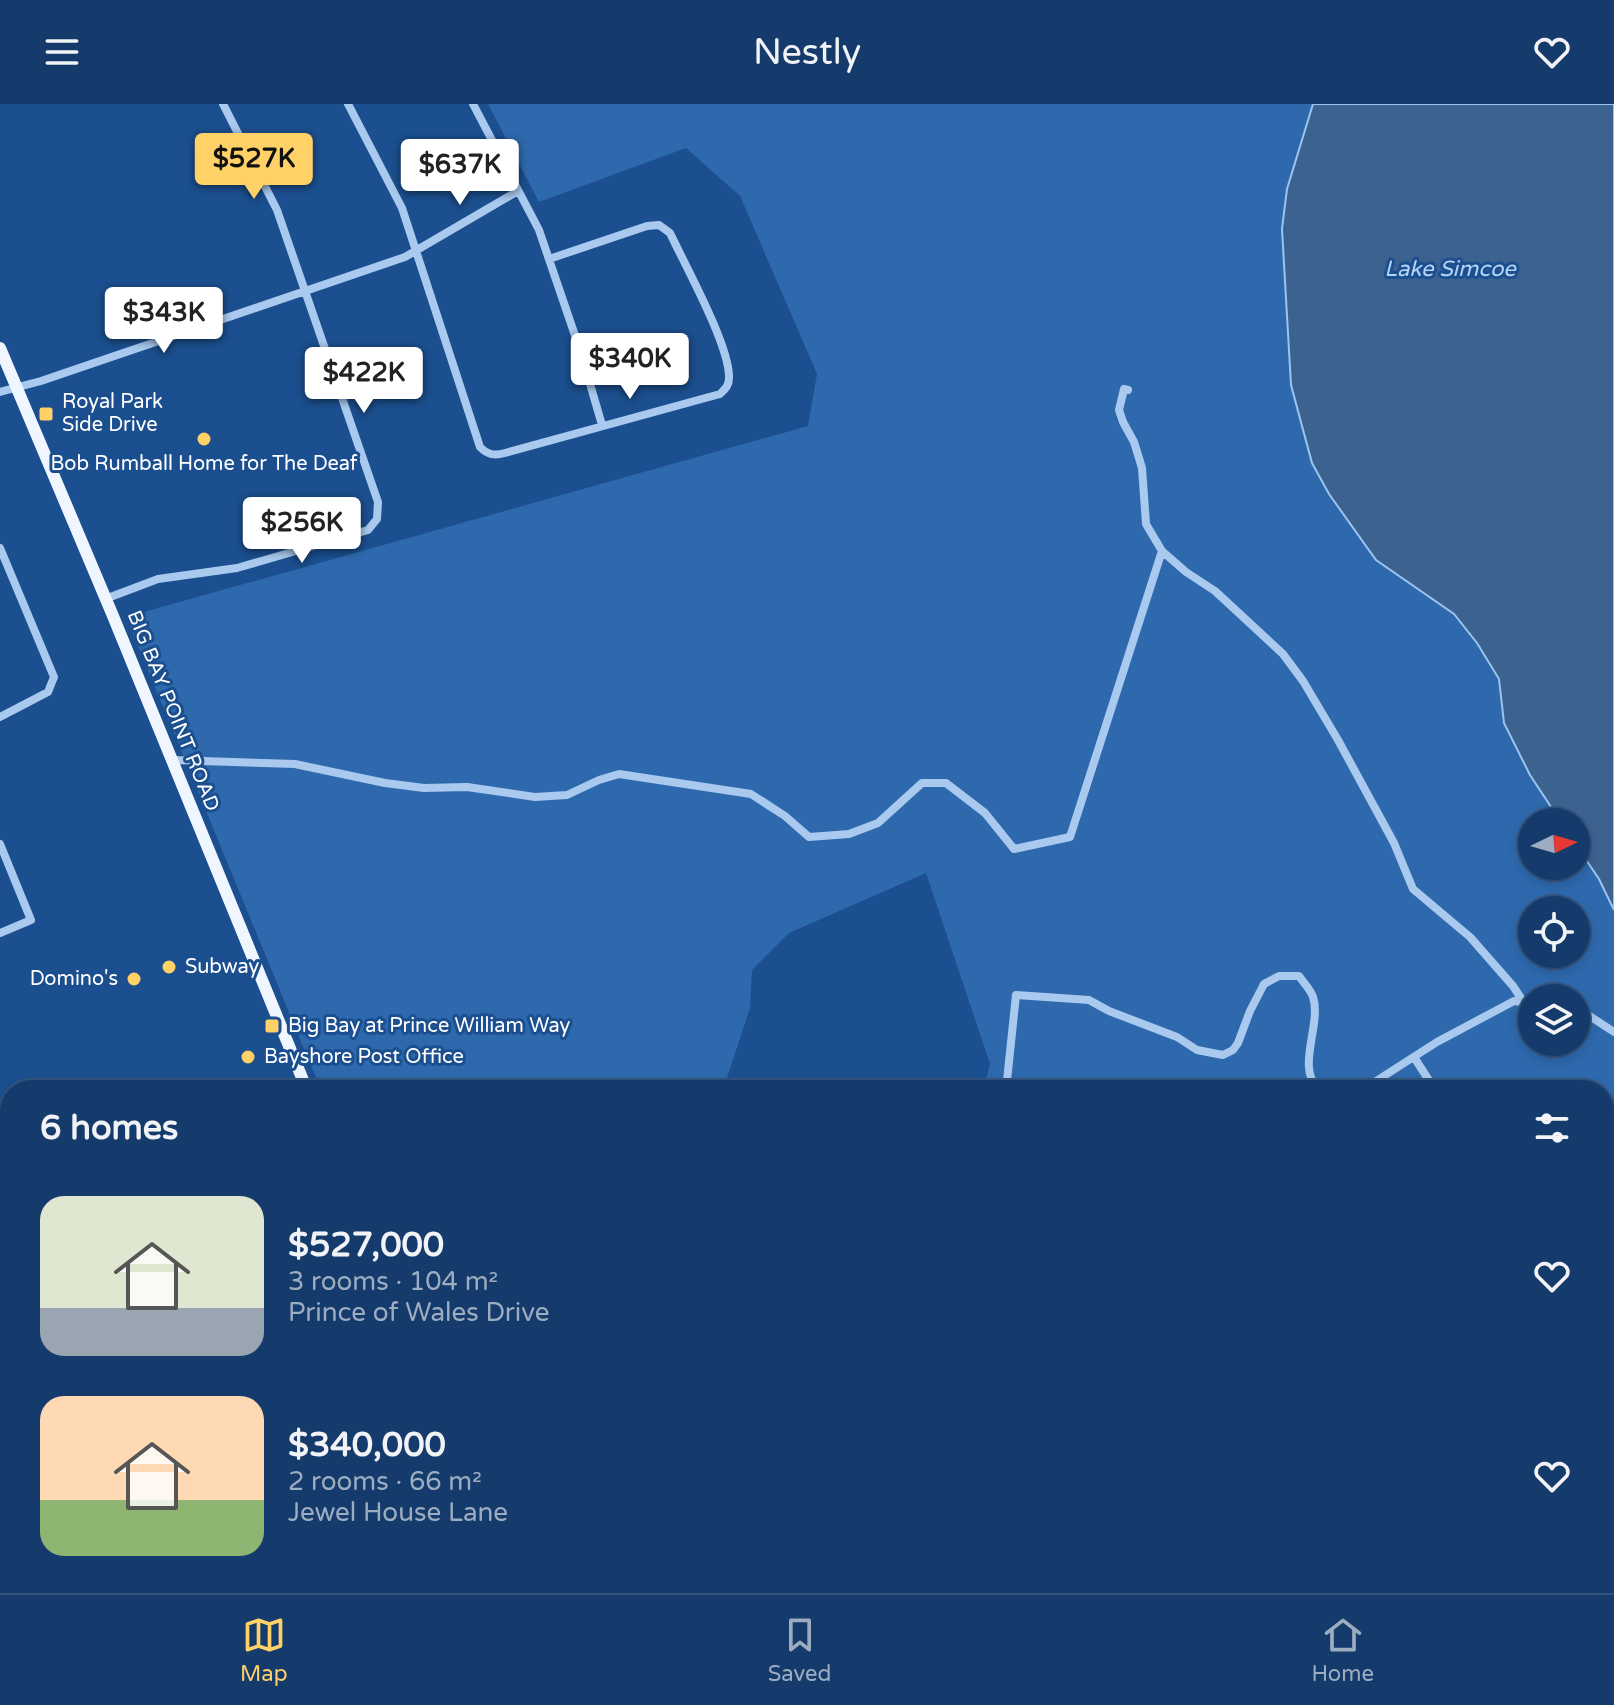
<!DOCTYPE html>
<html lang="en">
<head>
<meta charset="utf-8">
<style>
  body { margin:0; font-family:"Varela Round",sans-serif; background:#1d4271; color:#f1f3f6; height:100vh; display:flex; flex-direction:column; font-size:30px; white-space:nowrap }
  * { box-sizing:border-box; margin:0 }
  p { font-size:26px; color:#9dadc1 }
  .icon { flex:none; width:44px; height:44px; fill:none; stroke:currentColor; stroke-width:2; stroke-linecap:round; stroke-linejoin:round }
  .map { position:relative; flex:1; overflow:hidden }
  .panel { position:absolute; left:0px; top:976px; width:1614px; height:514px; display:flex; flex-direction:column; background:#143b6b; border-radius:32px 32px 0 0; box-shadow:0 4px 12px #0003,0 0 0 2px #33557e }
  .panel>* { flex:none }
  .needle { width:52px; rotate:85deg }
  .controls { position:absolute; left:1518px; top:704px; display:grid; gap:16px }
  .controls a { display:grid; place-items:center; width:72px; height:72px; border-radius:50%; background:#143b6b; box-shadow:0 4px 12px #0003,0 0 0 2px #33557e; font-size:40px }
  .price { position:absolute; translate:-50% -68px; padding:0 18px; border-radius:8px; background:#fff; color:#222; font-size:26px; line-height:52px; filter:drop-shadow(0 2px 4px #0008) }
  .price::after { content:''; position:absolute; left:50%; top:48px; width:24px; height:18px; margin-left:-12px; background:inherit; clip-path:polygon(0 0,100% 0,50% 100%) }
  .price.selected { background:#ffd166; color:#111 }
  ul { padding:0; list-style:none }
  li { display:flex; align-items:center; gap:24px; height:200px; padding:0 40px }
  li span { display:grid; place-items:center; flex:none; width:224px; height:160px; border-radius:24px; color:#555 }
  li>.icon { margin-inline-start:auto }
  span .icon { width:96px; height:96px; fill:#fffc; stroke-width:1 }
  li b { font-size:34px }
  h2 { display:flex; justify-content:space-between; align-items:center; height:96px; padding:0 40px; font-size:34px }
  header { display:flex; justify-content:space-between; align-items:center; height:104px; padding:0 40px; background:#143b6b; font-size:36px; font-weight:600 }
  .menu { display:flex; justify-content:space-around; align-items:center; height:112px; border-top:2px solid #33557e; background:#143b6b; font-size:22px; color:#9dadc1 }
  .menu a { display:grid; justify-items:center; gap:4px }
  .menu .selected { color:#ffd166 }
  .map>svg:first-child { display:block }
</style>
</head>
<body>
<header><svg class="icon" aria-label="menu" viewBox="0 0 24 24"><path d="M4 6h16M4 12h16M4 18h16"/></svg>Nestly<svg class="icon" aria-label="heart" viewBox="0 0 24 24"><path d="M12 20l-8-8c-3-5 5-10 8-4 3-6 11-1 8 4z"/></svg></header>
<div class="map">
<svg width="1614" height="1489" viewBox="0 0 1614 1489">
  <rect width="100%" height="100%" fill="#1b4f8f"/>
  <path fill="#2e69ad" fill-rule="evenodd" d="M488,0H1313L1287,85L1312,359L1329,390L1376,456L1454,510L1477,539L1499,575L1505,619L1530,671L1561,718H1532V762H1576V741L1599,775L1614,806V1489H962L973,1480H1604V986H983L990,960L926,769L789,829L752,866L750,904L723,986H321L126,513L808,322L817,270L740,92L686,44L539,98ZM1532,806H1576V850H1532ZM1532,894H1576V938H1532Z
    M595,1480H672L680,1489H576Z"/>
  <path fill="#3c6290" stroke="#9cc4f0" stroke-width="2" d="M1313,0H1614V806L1599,775L1576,741V718H1561L1530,671L1504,619L1499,575L1477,539L1454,510L1376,456L1329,390L1312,359L1291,281L1282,125L1287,85Z"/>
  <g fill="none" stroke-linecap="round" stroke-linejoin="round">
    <path stroke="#a9c9ee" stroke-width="8" d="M348,0L402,104L480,343C488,351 494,352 505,349L720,290C725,285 729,282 729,274C730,242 685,161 670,129L659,121L647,122L549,155
      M473,0L539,126L581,249L602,321
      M1128,286L1124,285L1119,306L1123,318L1134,338L1142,364L1146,420L1162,447L1186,468L1215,487L1283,550L1303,577L1338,636L1394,739L1413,785L1470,833L1513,882L1532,911
      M0,288L41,277L405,153L518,87
      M0,444L54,573L48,588L0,613
      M105,495L158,475L237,464L368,426L377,415L378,398L277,106L223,0
      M172,656L295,660L385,679L424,684L467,683L535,693L567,691L599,676L619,670L751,690L785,712L809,733L849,730L878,719L922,679H946L985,709L1014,745L1070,733L1162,447
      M0,740L31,816L0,829
      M1576,910L1588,911L1614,928
      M1414,953L1435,986
      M1006,986L1016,891L1089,896L1109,907L1177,933L1197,946L1223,951L1233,946L1238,939L1250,907L1264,880L1279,872H1299C1303,878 1311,886 1313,893C1322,921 1295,964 1319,986
      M1354,986L1373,979L1437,938L1514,897L1521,898
      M0,1049L10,1073
      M1604,1049L1614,1048
      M1604,1351L1614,1366
      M0,1411L10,1408
      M187,1480L190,1489
      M306,1480L310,1489
      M425,1480L429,1489
      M126,1489L157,1480"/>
    <path stroke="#a9c9ee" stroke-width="10" d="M0,1114L10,1108"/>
    <path stroke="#d6e6fa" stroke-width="11" d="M510,1480L514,1489"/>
    <path stroke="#f0f6ff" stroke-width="12" d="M0,244L113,512L307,986"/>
  </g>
  <g fill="#ffd166" stroke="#1b4f8f" stroke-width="3">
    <rect x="38" y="302" width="16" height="16" rx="4"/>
    <circle cx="204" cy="335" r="8"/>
    <circle cx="169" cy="863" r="8"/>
    <circle cx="134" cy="875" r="8"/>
    <rect x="264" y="914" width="16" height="16" rx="4"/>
    <circle cx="248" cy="953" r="8"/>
  </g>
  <g text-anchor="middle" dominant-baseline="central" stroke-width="6" stroke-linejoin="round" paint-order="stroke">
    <g font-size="20" fill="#fff" stroke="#1b4f8f" text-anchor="start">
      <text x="62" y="298">Royal Park<tspan x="62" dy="23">Side Drive</tspan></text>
      <text x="204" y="360" text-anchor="middle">Bob Rumball Home for The Deaf</text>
      <text x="185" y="863">Subway</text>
      <text x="118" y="875" text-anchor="end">Domino's</text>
      <text x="288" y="922">Big Bay at Prince William Way</text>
      <text x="264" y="953">Bayshore Post Office</text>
    </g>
    <g font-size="20" fill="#fff" stroke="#1b4f8f">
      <text transform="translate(173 607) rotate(68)">BIG BAY POINT ROAD</text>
    </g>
    <g font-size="22" font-style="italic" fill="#b5d3f5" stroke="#1b4f8f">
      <text x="1450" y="165">Lake Simcoe</text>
    </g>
  </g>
</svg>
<div class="controls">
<a><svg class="needle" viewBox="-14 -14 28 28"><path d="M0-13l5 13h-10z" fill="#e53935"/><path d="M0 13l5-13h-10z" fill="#9dadc1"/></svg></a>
<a><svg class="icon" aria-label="locate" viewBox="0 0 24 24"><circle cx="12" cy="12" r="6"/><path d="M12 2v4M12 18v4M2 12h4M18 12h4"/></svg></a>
<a><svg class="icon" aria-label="layers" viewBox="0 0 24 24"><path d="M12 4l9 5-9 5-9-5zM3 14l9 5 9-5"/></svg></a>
</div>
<b class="price selected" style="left:254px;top:97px">$527K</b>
<b class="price" style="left:460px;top:103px">$637K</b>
<b class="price" style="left:164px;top:251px">$343K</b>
<b class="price" style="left:630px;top:297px">$340K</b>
<b class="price" style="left:364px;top:311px">$422K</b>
<b class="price" style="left:302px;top:461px">$256K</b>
<section class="panel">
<h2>6 homes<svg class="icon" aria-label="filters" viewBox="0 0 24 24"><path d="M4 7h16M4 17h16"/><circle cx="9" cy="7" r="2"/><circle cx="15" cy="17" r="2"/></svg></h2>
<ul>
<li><span style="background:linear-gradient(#dfe7d0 70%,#9aa5b1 0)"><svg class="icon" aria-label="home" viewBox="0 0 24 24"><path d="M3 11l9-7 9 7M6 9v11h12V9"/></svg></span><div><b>$527,000</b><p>3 rooms · 104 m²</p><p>Prince of Wales Drive</p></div><svg class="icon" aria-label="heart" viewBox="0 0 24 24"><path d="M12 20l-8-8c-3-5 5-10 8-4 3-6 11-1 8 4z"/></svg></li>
<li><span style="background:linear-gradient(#ffd9b3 65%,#8fb573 0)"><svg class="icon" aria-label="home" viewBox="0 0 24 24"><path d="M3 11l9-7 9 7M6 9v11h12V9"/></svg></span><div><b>$340,000</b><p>2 rooms · 66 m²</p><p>Jewel House Lane</p></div><svg class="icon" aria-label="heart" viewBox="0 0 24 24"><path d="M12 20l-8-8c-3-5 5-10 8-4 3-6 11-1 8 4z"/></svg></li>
</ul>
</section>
</div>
<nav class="menu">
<a class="selected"><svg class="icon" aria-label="map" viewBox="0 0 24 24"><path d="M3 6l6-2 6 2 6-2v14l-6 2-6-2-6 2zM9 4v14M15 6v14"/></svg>Map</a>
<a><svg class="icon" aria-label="saved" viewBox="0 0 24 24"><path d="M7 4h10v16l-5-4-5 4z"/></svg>Saved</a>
<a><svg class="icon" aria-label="home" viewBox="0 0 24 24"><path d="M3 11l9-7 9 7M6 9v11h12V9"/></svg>Home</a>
</nav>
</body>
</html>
